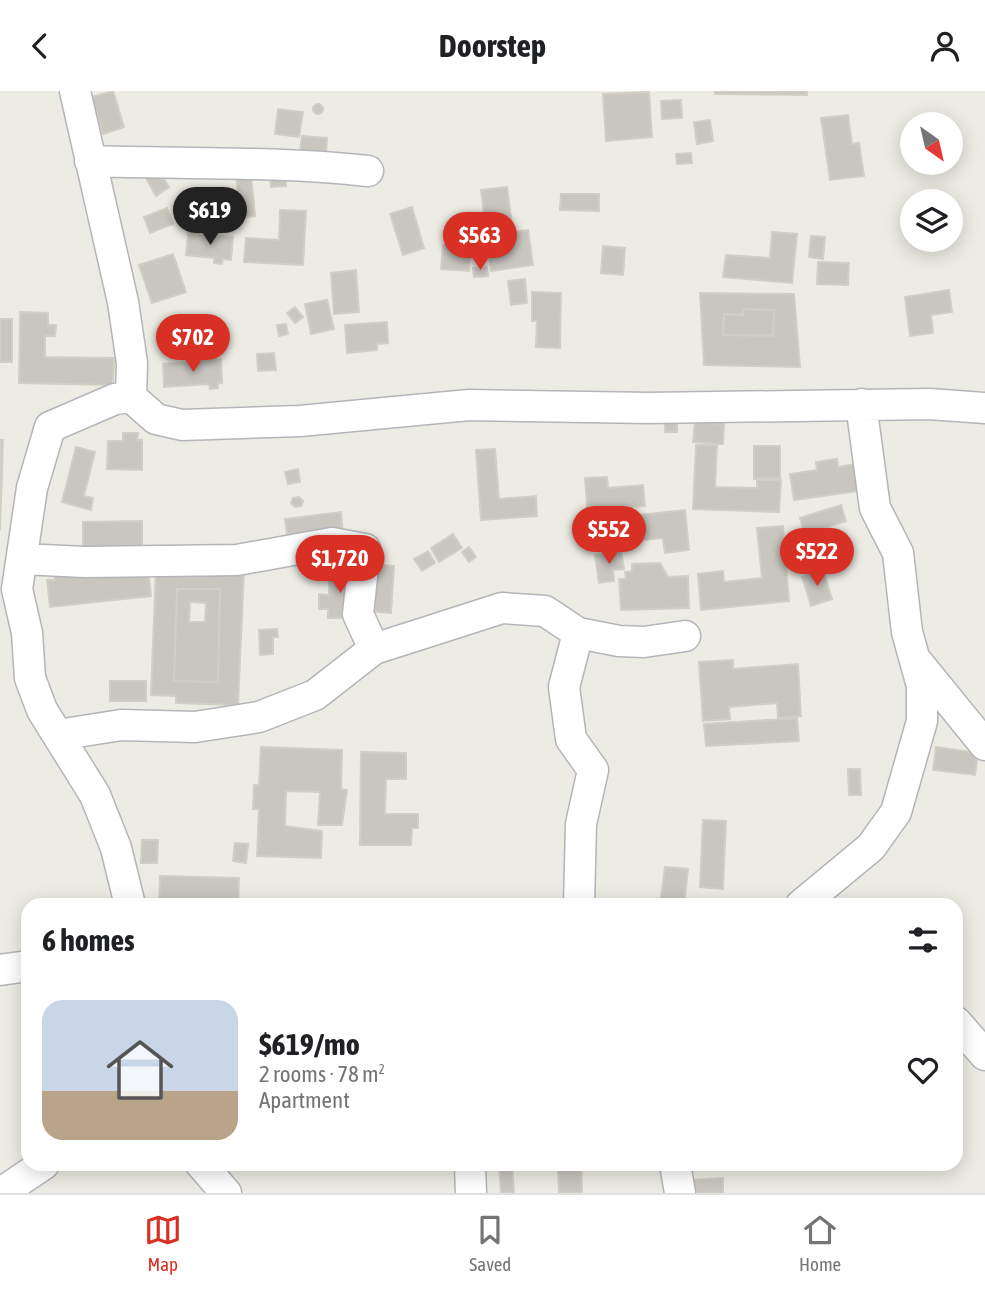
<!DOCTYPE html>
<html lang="en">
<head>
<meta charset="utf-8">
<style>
  body { margin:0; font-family:"Asap Condensed",sans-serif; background:#f2f2f2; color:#202124; height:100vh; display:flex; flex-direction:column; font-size:26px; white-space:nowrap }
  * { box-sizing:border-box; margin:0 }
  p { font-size:23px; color:#757577 }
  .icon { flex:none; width:38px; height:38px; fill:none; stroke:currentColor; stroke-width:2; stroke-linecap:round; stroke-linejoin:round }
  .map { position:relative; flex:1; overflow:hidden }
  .side { position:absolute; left:21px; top:807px; width:942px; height:273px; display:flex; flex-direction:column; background:#fff; border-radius:21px; box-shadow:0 4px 18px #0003 }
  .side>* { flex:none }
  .needle { width:46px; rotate:146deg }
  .controls { position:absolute; left:900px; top:21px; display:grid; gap:14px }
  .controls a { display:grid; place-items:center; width:63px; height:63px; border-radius:50%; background:#fff; box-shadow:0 4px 18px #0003; font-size:35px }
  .price { position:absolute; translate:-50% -60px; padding:0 16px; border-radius:24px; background:#d93025; color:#fff; font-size:23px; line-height:46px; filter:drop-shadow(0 2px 4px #0008) }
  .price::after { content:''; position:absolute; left:50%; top:42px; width:21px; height:16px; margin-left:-10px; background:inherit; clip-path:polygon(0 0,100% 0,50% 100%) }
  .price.on { background:#222; color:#fff }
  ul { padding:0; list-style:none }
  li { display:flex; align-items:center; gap:21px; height:175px; padding:0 21px }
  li+li { border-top:2px solid #e0e0e0 }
  li span { display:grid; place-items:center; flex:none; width:196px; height:140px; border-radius:21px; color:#555 }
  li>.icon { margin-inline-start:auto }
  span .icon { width:84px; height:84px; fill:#fffc; stroke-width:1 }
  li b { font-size:30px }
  h2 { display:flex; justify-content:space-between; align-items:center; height:84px; padding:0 21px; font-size:30px }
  header { display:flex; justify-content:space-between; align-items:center; height:91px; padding:0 21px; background:#fff; font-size:32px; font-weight:700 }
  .tabs { display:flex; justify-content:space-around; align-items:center; height:98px; border-top:2px solid #e0e0e0; background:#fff; font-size:19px; color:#757577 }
  .tabs a { display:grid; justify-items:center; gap:4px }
  .tabs .on { color:#d93025 }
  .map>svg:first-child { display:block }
</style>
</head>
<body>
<header><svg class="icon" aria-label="back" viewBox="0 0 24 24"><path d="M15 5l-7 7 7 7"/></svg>Doorstep<svg class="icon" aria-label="person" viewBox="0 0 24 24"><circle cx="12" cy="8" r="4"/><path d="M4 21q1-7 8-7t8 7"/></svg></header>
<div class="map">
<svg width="985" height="1102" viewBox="0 0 985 1102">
  <rect width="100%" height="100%" fill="#edece4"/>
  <path fill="#c9c6c0" stroke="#d1cfc3" stroke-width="2" fill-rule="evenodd" d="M113,0L124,36L103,43L92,6Z
    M715,0H807V4L715,3Z
    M649,1L652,46L606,50L603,3Z
    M681,9L682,27L662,28L661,10Z
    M313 18a5 5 0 1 1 10 0a5 5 0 1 1-10 0Z
    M278,18L303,21L299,46L275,43Z
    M848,24L852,53L859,52L864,85L830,89L821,27Z
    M710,29L713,50L697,53L694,31Z
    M302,45L327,47L326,63L300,60Z
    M691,62L692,72L677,73L676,63Z
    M158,79L169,96L156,105L146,87Z
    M285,79L286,95L271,96L269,80Z
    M251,84L255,125L241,127L236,85Z
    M507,96L513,141L528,139L533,174L491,180L481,99Z
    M224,98L230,140L216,142L210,100Z
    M561,103H599V120L560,119Z
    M196,106L201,116L191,120L187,110Z
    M412,116L424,157L403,164L390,123Z
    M167,117L173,133L150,142L144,126Z
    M280,119L306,120L303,174L244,171L246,147L279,149Z
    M772,141L797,143L792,192L723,186L726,164L770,167Z
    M188,142L233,146L231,169L223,168L222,173L214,172V167L186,164Z
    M811,145L825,146L823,168L809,166Z
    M443,154L470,156L469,180L441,178Z
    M603,155L625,157L623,184L601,182Z
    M173,163L186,201L152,212L139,174Z
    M818,171L849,172L848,194L817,193Z
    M487,176L488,185L474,186L473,177Z
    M356,179L359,221L334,223L331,182Z
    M525,188L527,212L511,214L508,190Z
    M949,199L952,221L931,224L933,242L910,245L905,206Z
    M532,201L561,202L560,257L536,256L537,230H532Z
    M700,202L794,203L800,276L704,274ZM744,218L774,219L773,245L723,244L724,223L743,224Z
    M327,209L334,238L311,243L305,213Z
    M295,216L303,226L295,232L287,222Z
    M744,218L774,219L773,245L723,244L724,223L743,224Z
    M20,221L48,222V234H56L55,245H45V266L114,267L113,294L19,292Z
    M0,228H12V271H0Z
    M387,231L388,252L377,253V259L347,262L345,234Z
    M286,233L288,243L279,245L277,234Z
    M169,236H182L183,255L170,256Z
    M274,262L276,279L258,280L257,263Z
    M221,268L222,292H218V297L210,298L209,293L164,296L163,273Z
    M665,322H677V341H665Z
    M695,331L724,333L723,353L693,351Z
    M123,342H138L137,349H142V379L107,378L108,350H123Z
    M0,349H3L0,439Z
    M696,354H717L715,396L757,397V389H781L779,421L693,418Z
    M754,355H780V387L754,388Z
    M76,356L95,361L84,405L93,407L91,419L62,411Z
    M495,358L499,408L536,405L537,425L481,429L476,359Z
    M837,368L838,376L861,372L865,399L794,409L790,383L817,379L816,371Z
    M298,378L300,391L288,393L285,381Z
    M607,386L608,397L643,394L645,415L618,417L619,425L588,427L585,387Z
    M299,406L303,410L301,415L295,416L291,412L293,407Z
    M841,414L846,430L805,443L800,427Z
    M685,419L689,459L665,462L663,447L595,454L592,429Z
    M341,421L343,443L288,450L285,428Z
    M142,430V459H83V431Z
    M783,435L789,510L701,519L698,483L723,480L724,491L762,487L757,437Z
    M453,443L462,457L439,471L431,457Z
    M469,456L476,466L469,471L462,461Z
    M428,460L435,472L422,480L414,468Z
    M621,460L624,478L613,479L614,490L599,492L595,464Z
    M660,472L668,486L688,485L689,517L621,519L619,488H626L625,481L632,480V473Z
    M371,473L394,475L391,522L367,520Z
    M148,476L151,505L50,516L47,489H55L54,480Z
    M156,477L244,479L238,614L176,612V605L151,604ZM177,498H220L218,591L174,590Z
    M329,479H355L353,527H328V518H319V503L329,504Z
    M823,479L832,508L811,515L802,486Z
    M177,498H220L218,591L174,590Z
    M190,511L206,512L205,531H189Z
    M277,538L278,546H273V563L260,564L259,539Z
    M733,569V578L798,573L801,625L778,627L777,612L729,616L730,628L703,630L699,571Z
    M110,590H146V610H110Z
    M797,627L799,650L706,655L704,633Z
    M261,656L342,659L341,698L347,699L342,734H318L320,701L286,700L285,735L322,740L321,767L257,765L259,718H253L254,694H259Z
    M936,656L978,662L975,684L933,679Z
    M361,661L406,662V688H386L385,723H418V737H412L411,754H360Z
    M848,678H860L861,704H849Z
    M703,729L726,730L723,798L700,796Z
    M142,749H158L157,772H141Z
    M235,752L248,753L246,772L233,770Z
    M665,776L688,778L684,814H660Z
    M160,785L239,787L238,814H159Z
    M499,1073H512L514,1102H501Z
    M558,1073H581L582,1102H559Z
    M723,1087V1102H690L689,1089Z"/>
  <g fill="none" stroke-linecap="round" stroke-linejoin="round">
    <g stroke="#b4b5ba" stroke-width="33">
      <path id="minor" d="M75,0L123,211L132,272L131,306
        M90,70C183,73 276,70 368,80
        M22,468L85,471L237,469L332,452L365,458L358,523L374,558
        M578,542L564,596L571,648L593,679L581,733L579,814
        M919,573L985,654
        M58,644L121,634L195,636L259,626L315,604L374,558L502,517L545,520L578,542L619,550L644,551L685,545
        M130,814L116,757L95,704L42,619L30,587L27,542L17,498L32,397L50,336L115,308L131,306L156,328L182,334L300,330L469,314L649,317L929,313L985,317
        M801,814L871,756L896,721L922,630V595L907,541L898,462L875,417L861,313
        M0,879L28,875
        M956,931L985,964
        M201,1073L226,1102
        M470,1073L471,1102
        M675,1073L680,1102
        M1,1102L44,1073"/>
    </g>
    <use href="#minor" stroke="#fff" stroke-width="30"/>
  </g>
</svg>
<div class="controls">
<a><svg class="needle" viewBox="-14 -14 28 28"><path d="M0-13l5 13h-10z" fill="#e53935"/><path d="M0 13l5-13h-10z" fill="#757577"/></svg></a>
<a><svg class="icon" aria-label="layers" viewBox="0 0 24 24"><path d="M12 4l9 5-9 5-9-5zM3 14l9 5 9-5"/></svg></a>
</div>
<b class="price on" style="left:210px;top:156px">$619</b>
<b class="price" style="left:480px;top:181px">$563</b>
<b class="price" style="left:193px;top:283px">$702</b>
<b class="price" style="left:609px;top:475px">$552</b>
<b class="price" style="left:817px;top:497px">$522</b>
<b class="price" style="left:340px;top:504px">$1,720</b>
<section class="side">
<h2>6 homes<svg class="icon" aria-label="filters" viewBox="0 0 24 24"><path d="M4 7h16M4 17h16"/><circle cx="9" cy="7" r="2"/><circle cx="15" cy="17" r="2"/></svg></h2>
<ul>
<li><span style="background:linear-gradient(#c9d6e8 65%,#b9a48a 0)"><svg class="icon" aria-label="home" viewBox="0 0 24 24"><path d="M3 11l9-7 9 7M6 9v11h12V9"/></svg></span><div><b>$619/mo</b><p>2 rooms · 78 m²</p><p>Apartment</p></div><svg class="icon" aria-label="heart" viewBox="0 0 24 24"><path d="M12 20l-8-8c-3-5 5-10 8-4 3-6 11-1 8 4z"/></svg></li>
</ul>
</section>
</div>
<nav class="tabs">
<a class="on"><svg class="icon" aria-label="map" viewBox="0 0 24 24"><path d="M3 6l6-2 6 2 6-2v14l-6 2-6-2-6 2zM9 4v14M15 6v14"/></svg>Map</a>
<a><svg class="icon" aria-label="saved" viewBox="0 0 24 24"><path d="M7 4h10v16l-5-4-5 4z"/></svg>Saved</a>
<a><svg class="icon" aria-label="home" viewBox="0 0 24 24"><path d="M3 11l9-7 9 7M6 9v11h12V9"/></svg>Home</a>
</nav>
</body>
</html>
